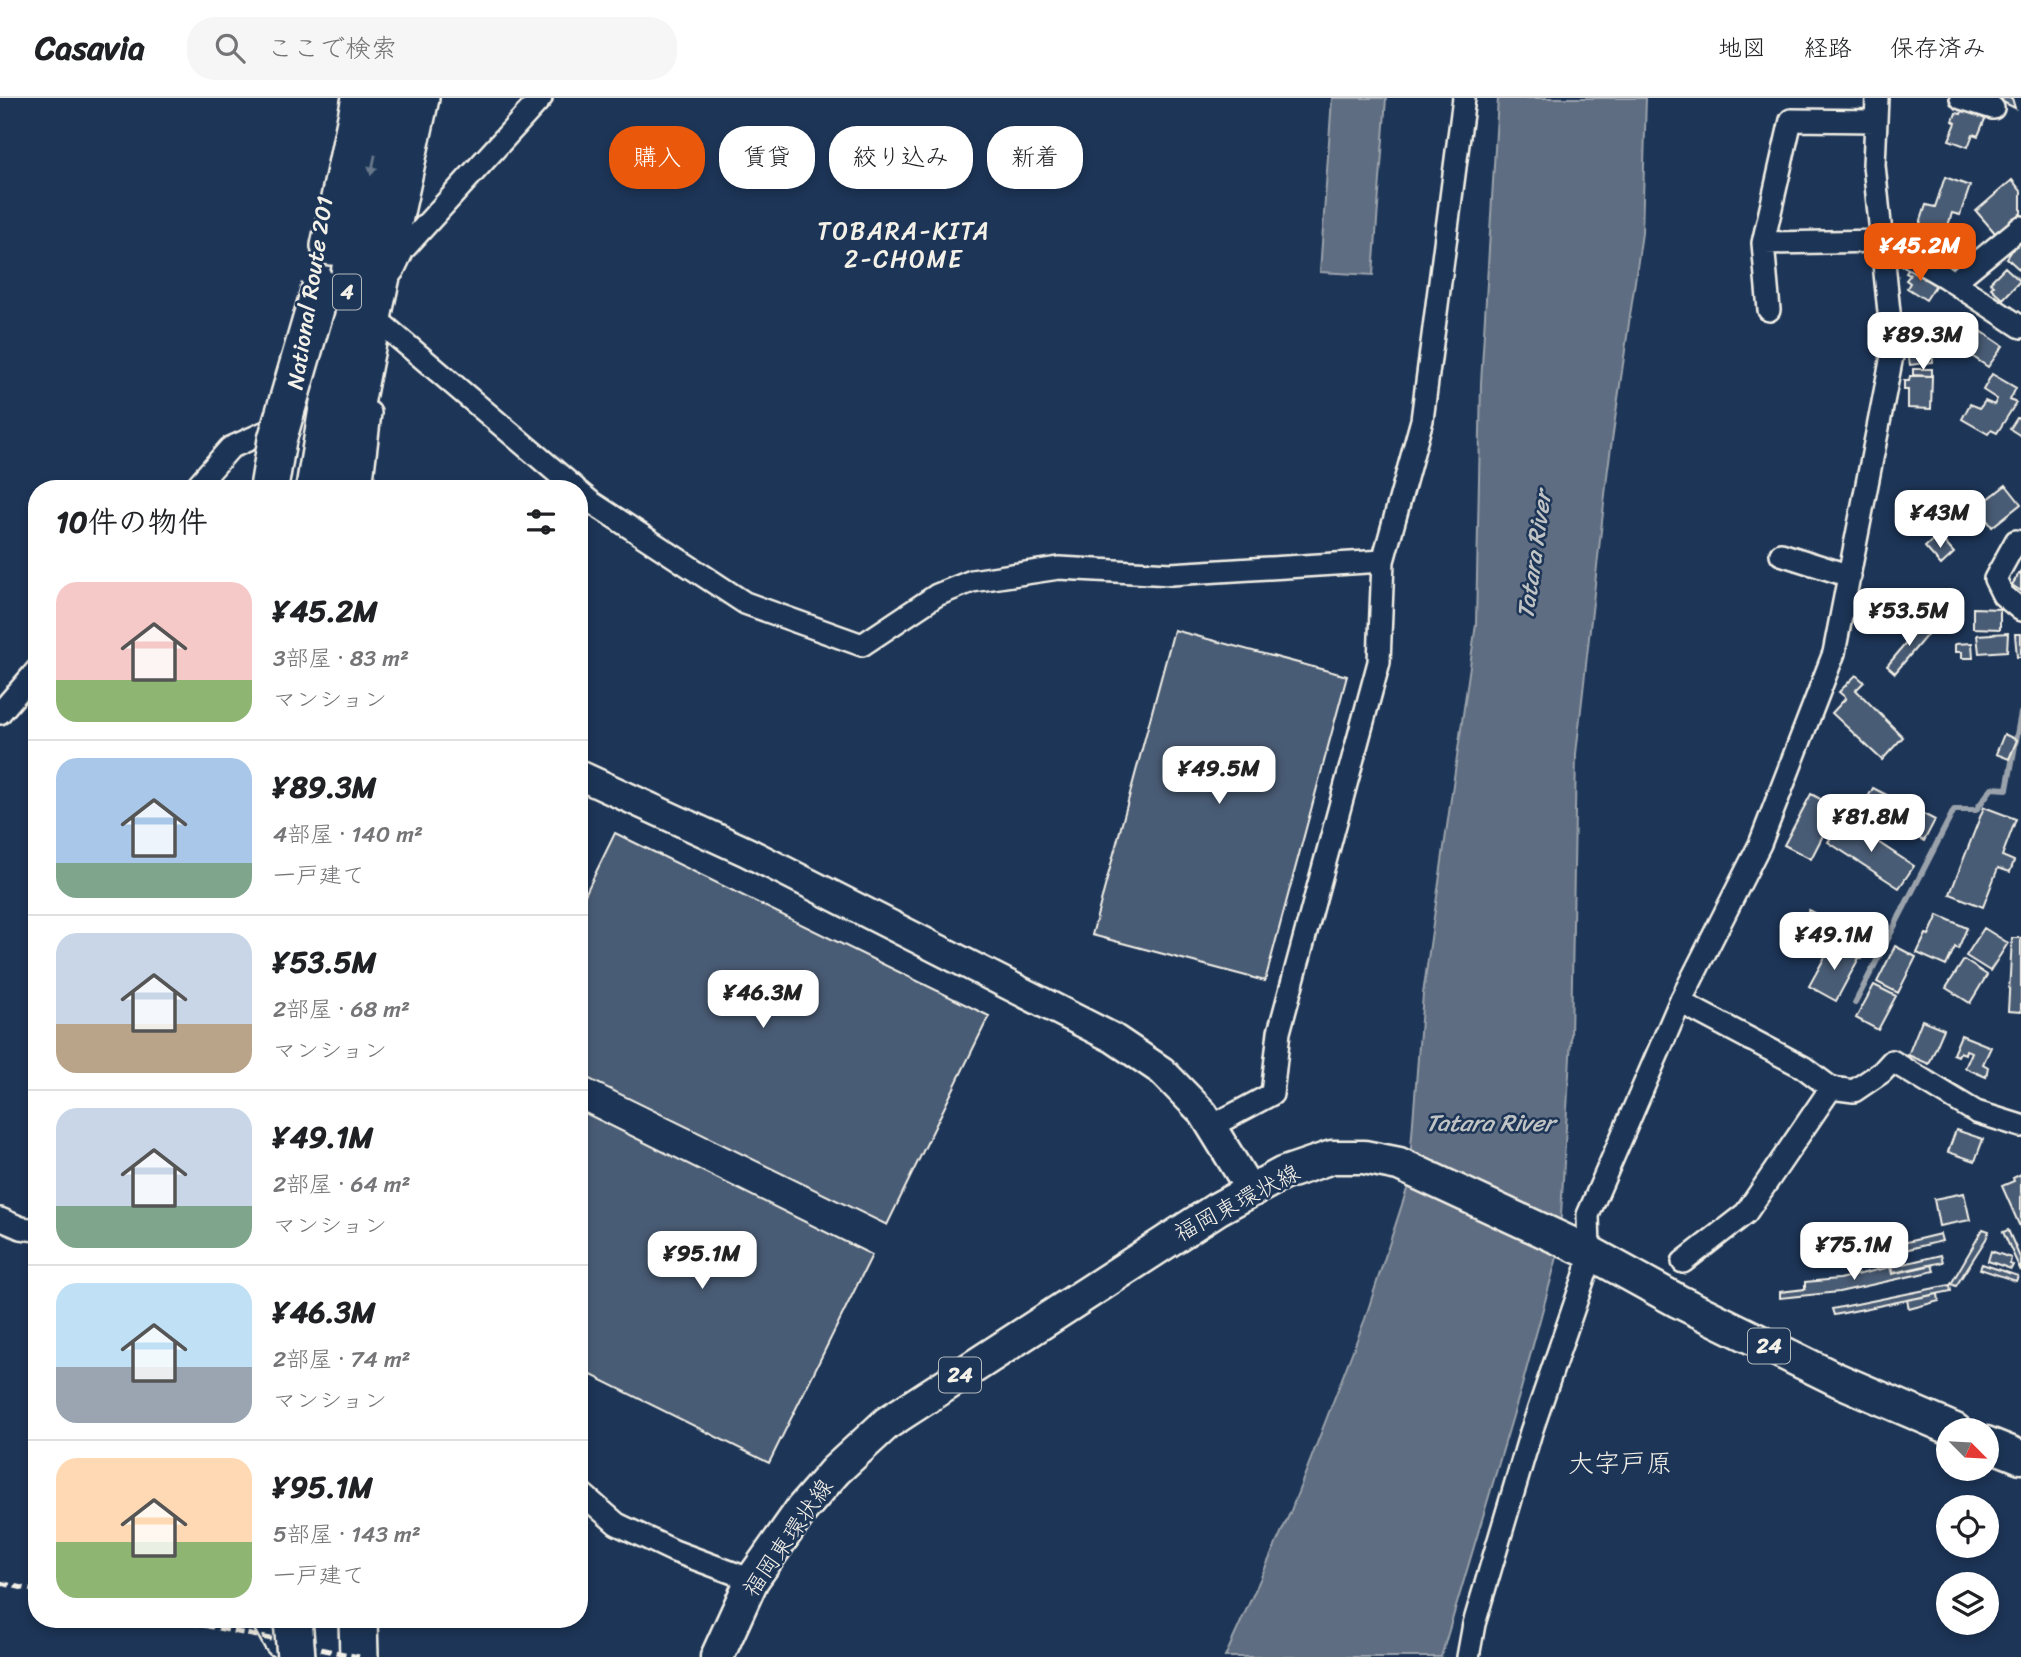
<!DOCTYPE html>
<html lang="ja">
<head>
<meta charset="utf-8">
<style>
  body { margin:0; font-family:Sriracha,"Klee One",sans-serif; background:#f6f6f6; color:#202124; height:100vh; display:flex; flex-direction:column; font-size:26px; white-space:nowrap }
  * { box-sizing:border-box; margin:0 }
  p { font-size:23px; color:#757577 }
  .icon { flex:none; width:38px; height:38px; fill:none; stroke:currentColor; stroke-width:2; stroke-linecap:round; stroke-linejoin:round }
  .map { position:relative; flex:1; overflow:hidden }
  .sheet { position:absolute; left:28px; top:382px; width:560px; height:1148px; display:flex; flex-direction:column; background:#fff; border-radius:28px; box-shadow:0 4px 10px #0003 }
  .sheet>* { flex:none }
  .hud { position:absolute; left:609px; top:28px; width:665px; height:63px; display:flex; gap:14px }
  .needle { width:46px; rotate:114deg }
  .controls { position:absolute; left:1936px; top:1320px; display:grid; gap:14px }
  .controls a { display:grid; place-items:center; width:63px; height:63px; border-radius:50%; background:#fff; box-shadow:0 4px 10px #0003; font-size:35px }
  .price { position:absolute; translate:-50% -60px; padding:0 16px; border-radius:14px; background:#fff; color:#222; font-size:23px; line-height:46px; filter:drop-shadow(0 2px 4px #0008) }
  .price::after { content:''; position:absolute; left:50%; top:42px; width:21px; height:16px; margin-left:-10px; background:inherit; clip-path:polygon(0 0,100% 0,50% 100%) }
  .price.on { background:#ea580c; color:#fff }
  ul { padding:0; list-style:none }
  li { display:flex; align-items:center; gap:21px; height:175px; padding:0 28px }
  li+li { border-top:2px solid #e0e0e0 }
  li span { display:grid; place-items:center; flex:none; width:196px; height:140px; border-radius:21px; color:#555 }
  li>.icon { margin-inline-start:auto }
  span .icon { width:84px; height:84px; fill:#fffc; stroke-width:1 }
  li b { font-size:30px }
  h2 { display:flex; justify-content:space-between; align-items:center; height:84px; padding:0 28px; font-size:30px }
  .tag { padding:0 24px; border-radius:28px; background:#fff; box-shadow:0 4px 10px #0003; font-size:24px; line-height:63px }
  .tag.on { background:#ea580c; color:#fff }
  header { display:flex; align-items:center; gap:42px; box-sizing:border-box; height:98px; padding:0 35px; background:#fff; border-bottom:2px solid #e0e0e0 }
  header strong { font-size:33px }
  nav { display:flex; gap:38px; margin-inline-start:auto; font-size:24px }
  .search { width:490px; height:63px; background:#f6f6f6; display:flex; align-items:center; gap:18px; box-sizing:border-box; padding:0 24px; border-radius:28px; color:#757577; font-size:26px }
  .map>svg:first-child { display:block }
</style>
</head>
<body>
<header>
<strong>Casavia</strong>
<div class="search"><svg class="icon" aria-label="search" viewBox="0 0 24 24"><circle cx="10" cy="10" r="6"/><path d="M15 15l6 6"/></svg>ここで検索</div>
<nav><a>地図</a><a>経路</a><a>保存済み</a></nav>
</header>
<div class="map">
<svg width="2021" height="1559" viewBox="0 0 2021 1559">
  <rect width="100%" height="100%" fill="#1d3557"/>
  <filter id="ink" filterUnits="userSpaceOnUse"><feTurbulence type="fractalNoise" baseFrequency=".0143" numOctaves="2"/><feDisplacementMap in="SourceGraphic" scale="14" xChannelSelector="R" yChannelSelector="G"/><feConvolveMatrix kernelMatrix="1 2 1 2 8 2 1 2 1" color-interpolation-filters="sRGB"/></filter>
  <g filter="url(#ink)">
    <path fill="#5e6d82" stroke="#9aa2ab" stroke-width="2" d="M1332,0H1386L1373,177L1320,174Z
      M1498,0H1646L1642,135L1608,370L1576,656L1571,941L1559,1152L1521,1291L1441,1559H1225L1290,1415L1365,1221L1408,1088L1423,896L1476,526L1481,285Z"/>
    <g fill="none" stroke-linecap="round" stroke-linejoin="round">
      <path stroke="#9aa2ab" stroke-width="6" d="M1855,905L1954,712H1976L1992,690L2007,691L2021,615"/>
    </g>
    <path fill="#485b74" stroke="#f4f1e8" stroke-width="2" d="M1995,0H2012L2015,10Z
      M1963,11L1985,21L1978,38L1973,36L1968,49L1949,42L1956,25L1953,23L1956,15L1961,16Z
      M1945,79L1970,88L1960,117L1952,115L1939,156L1920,150L1921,147L1914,144L1926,107L1935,109Z
      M2012,82L2021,93V115L1996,136L1976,113Z
      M2021,138V173L2007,160L2013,151L2009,148Z
      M1911,167L1937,185L1926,202L1907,190L1910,185L1906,182L1910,177L1906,175Z
      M2005,169L2020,183L2003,201L1991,190L1994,187L1990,184Z
      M1959,218L2003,248L1988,269L1945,240Z
      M1932,253L1933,264L1910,267L1908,255Z
      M1913,271H1932V278L1913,277Z
      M1992,276L2016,290L2010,302L2016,305L1997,335L1991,332L1988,336L1962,321L1970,306L1980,310L1985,303L1994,307L1997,301L1983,292Z
      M1910,278H1932L1931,311L1908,310V292H1904V283H1909Z
      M2017,320L2021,322V338L2010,331Z
      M2006,387L2021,406L1992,429L1978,409Z
      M1927,409L1935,414L1926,428L1918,423Z
      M1938,437L1954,455L1941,467L1925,449Z
      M2021,472V493L2012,487Z
      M1915,505L1925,511L1913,530L1903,524Z
      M1973,510L2000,511V531L1973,530Z
      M1941,512L1957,519L1951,532L1935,525Z
      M1923,525L1931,532L1895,575L1887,568Z
      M1174,532L1347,578L1265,883L1092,837Z
      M2008,535L2007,553L1979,555L1977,537Z
      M2015,536H2021V559H2017Z
      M1972,545L1973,560H1962V554H1955V546Z
      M1856,577L1864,584L1856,592L1903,639L1882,662L1832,615L1846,600L1839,594Z
      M2004,636L2017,642L2009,661L1996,656Z
      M1873,690L1935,722L1924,743L1862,710Z
      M1811,696L1837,710L1811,761L1784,747Z
      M1984,709L2016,721L2002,758L2014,763L2010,774L1998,770L1983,809L1950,796Z
      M1843,721L1914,768L1899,790L1828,744Z
      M615,735L989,918L887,1127L579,976V809Z
      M1809,812L1832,824L1818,851L1795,839Z
      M1938,817L1967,830L1958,851L1955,849L1946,868L1917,855L1926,836L1929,837Z
      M1849,819L1876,833L1862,861L1834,847Z
      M1984,830L2008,845L1990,873L1966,858Z
      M2012,840H2021V914L2008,913Z
      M1832,846L1859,860L1836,903L1809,888Z
      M1895,848L1916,859L1898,895L1877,884Z
      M1964,862L1987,877L1970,905L1946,890Z
      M1874,887L1896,898L1878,932L1856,920Z
      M1922,922L1944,931L1929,966L1908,957Z
      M1961,937L1991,949L1983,966L1988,969L1986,979L1965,970L1972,954L1966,952L1965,956L1960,954L1958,958L1953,956Z
      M579,1012L872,1157L769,1365L579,1271Z
      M1956,1032L1983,1041L1975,1063L1948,1054Z
      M2021,1076V1131L2002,1088L2014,1083L2013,1080Z
      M1964,1095L1970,1122L1939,1128L1934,1101Z
      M1983,1131L1989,1133L1986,1141L1956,1188L1951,1186Z
      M2008,1132L2021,1162V1173L2003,1134Z
      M1940,1136L1942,1143L1892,1155L1890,1148Z
      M1991,1153L2011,1160L2010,1166L2013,1167L2011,1171L1988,1163Z
      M1941,1157L1943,1164L1893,1175L1891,1169Z
      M1982,1166L2018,1178L2016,1183L1980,1171Z
      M1932,1167L1934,1173L1839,1194L1780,1200V1194L1805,1191V1184L1839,1181L1890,1169L1892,1176Z
      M1950,1187L1951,1193L1834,1217L1832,1211Z
      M1938,1196L1939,1203L1909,1211L1907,1202Z"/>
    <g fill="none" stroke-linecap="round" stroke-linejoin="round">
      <g stroke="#f4f1e8" stroke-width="26">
        <path id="street" d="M1961,0L1993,10
          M1763,145L1883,143L1945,179L2021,229
          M393,173L403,152L541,0
          M1954,184L2021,129
          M1769,212L1763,145L1791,22L1876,23
          M380,224L575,390
          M195,390L230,350L268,333
          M361,390L370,315
          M579,394L591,404L745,505L862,547L937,497L972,483L1059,470L1171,476L1383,463
          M2016,443L1995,481L2003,497L2021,512
          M1781,456L1850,478
          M0,615L37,572
          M1680,904L1803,969L1831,990L1854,993L1882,974L1892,963L1976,1014L2021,1028
          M1212,1028L1272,996L1279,934L1379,564L1383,463L1422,322L1464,0
          M0,1121L21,1130L37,1132
          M1683,1164L1746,1115L1831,990
          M579,1393L617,1426L674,1453L752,1482
          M1468,1559L1474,1526L1531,1334L1586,1174L1589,1154L1588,1117L1680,904L1760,746L1834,555L1893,253L1874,67L1877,0"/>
      </g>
      <g stroke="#f4f1e8" stroke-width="33">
        <path id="secondary" d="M579,677L747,754L1113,940L1162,973L1203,1015L1251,1093"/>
      </g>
      <g stroke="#f4f1e8" stroke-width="37">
        <path id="primary" d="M1986,1345L2021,1359
          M717,1559L752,1482L802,1411L835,1373L887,1325L1217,1111L1282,1076L1332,1059H1364L1399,1066L1589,1154L1678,1203L1838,1282L1955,1332"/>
      </g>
      <g stroke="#f4f1e8" stroke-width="42">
        <path id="highway" d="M330,148L361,0
          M315,390L351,170L388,0
          M341,390L346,352L371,224L420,0
          M271,1521L282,1541
          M358,1521L359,1559"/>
      </g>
      <use href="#street" stroke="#1d3557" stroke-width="21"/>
      <use href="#secondary" stroke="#1d3557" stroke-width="28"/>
      <use href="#primary" stroke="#1d3557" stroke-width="32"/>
      <use href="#highway" stroke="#1d3557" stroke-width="37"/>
      <path stroke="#f4f1e8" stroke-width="5" stroke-dasharray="10 5" stroke-linecap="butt" d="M0,1485L37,1493
        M174,1521L359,1559"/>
      <g stroke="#f4f1e8" stroke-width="42" stroke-linecap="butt">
        <path id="highway-bridge" d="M269,390L277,342L321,190
          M293,1521L296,1559"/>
      </g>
      <use href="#highway-bridge" stroke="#1d3557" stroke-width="37"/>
    </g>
    <defs><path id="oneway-solid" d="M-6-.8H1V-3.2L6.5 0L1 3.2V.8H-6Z" transform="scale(1.75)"/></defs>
    <use fill="#68778a" href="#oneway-solid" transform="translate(373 67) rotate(102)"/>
  </g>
  <g text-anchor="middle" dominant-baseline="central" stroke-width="5" stroke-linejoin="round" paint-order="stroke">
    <g fill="#1d3557" stroke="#b4b9bc" stroke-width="2">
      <rect x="333" y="176.5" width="28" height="35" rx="5"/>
      <rect x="1748" y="1230.5" width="42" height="35" rx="5"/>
      <rect x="939" y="1259.5" width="42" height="35" rx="5"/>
    </g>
    <g font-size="21" font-weight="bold" fill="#f4f1e8">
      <text x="347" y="194">4</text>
      <text x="1769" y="1248">24</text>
      <text x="960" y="1277">24</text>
    </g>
    <g font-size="23" fill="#f4f1e8" stroke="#1d3557">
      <text transform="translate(310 195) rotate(-81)">National Route 201</text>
      <text transform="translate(1237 1105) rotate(-28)">福岡東環状線</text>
      <text transform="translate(788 1440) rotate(-55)">福岡東環状線</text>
    </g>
    <g font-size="24" letter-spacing="2" fill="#f4f1e8" stroke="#1d3557">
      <text x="904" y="133">TOBARA-KITA<tspan x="904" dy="28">2-CHOME</tspan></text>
    </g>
    <g font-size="24" font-style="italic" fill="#c0c3c4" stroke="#1d3557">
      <text transform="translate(1534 457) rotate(-82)">Tatara River</text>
      <text x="1490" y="1025">Tatara River</text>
    </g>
    <g font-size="26" fill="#f4f1e8" stroke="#1d3557">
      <text x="1620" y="1365">大字戸原</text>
    </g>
  </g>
</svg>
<div class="controls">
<a><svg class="needle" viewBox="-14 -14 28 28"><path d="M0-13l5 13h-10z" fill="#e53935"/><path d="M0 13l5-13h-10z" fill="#757577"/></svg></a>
<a><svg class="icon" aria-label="locate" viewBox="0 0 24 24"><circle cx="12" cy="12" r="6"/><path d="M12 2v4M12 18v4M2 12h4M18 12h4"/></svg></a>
<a><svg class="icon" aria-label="layers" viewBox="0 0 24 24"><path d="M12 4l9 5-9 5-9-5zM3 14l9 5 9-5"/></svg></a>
</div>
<b class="price on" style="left:1920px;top:185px">¥45.2M</b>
<b class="price" style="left:1923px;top:274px">¥89.3M</b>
<b class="price" style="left:1940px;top:452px">¥43M</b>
<b class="price" style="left:1909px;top:550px">¥53.5M</b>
<b class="price" style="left:1219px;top:708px">¥49.5M</b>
<b class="price" style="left:1871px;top:756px">¥81.8M</b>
<b class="price" style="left:1834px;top:874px">¥49.1M</b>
<b class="price" style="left:763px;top:932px">¥46.3M</b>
<b class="price" style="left:1854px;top:1184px">¥75.1M</b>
<b class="price" style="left:702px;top:1193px">¥95.1M</b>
<div class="hud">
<a class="tag on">購入</a>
<a class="tag">賃貸</a>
<a class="tag">絞り込み</a>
<a class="tag">新着</a>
</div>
<section class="sheet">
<h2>10件の物件<svg class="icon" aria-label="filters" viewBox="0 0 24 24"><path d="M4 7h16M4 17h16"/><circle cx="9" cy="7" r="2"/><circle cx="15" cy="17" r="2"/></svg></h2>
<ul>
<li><span style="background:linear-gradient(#f6c9c9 70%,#8fb573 0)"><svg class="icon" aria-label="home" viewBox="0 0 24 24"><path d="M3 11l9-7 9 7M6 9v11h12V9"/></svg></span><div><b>¥45.2M</b><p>3部屋 · 83 m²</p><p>マンション</p></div></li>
<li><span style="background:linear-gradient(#a9c7e8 75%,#7fa58c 0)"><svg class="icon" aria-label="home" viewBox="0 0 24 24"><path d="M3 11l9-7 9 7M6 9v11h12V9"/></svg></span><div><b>¥89.3M</b><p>4部屋 · 140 m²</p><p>一戸建て</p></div></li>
<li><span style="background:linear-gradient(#c9d6e8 65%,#b9a48a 0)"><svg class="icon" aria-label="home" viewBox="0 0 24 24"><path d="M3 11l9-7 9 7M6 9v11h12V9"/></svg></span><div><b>¥53.5M</b><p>2部屋 · 68 m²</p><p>マンション</p></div></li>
<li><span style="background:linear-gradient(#c9d6e8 70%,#7fa58c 0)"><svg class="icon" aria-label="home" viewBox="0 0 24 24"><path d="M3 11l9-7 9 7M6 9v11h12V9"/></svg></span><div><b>¥49.1M</b><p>2部屋 · 64 m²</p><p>マンション</p></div></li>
<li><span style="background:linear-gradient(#bfe0f5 60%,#9aa5b1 0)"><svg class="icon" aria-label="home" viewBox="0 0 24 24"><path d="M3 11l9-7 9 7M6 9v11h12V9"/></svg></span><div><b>¥46.3M</b><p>2部屋 · 74 m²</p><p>マンション</p></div></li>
<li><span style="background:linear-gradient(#ffd9b3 60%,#8fb573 0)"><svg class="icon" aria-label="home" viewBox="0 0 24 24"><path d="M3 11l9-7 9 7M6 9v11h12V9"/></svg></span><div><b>¥95.1M</b><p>5部屋 · 143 m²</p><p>一戸建て</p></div></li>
</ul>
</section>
</div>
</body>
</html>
